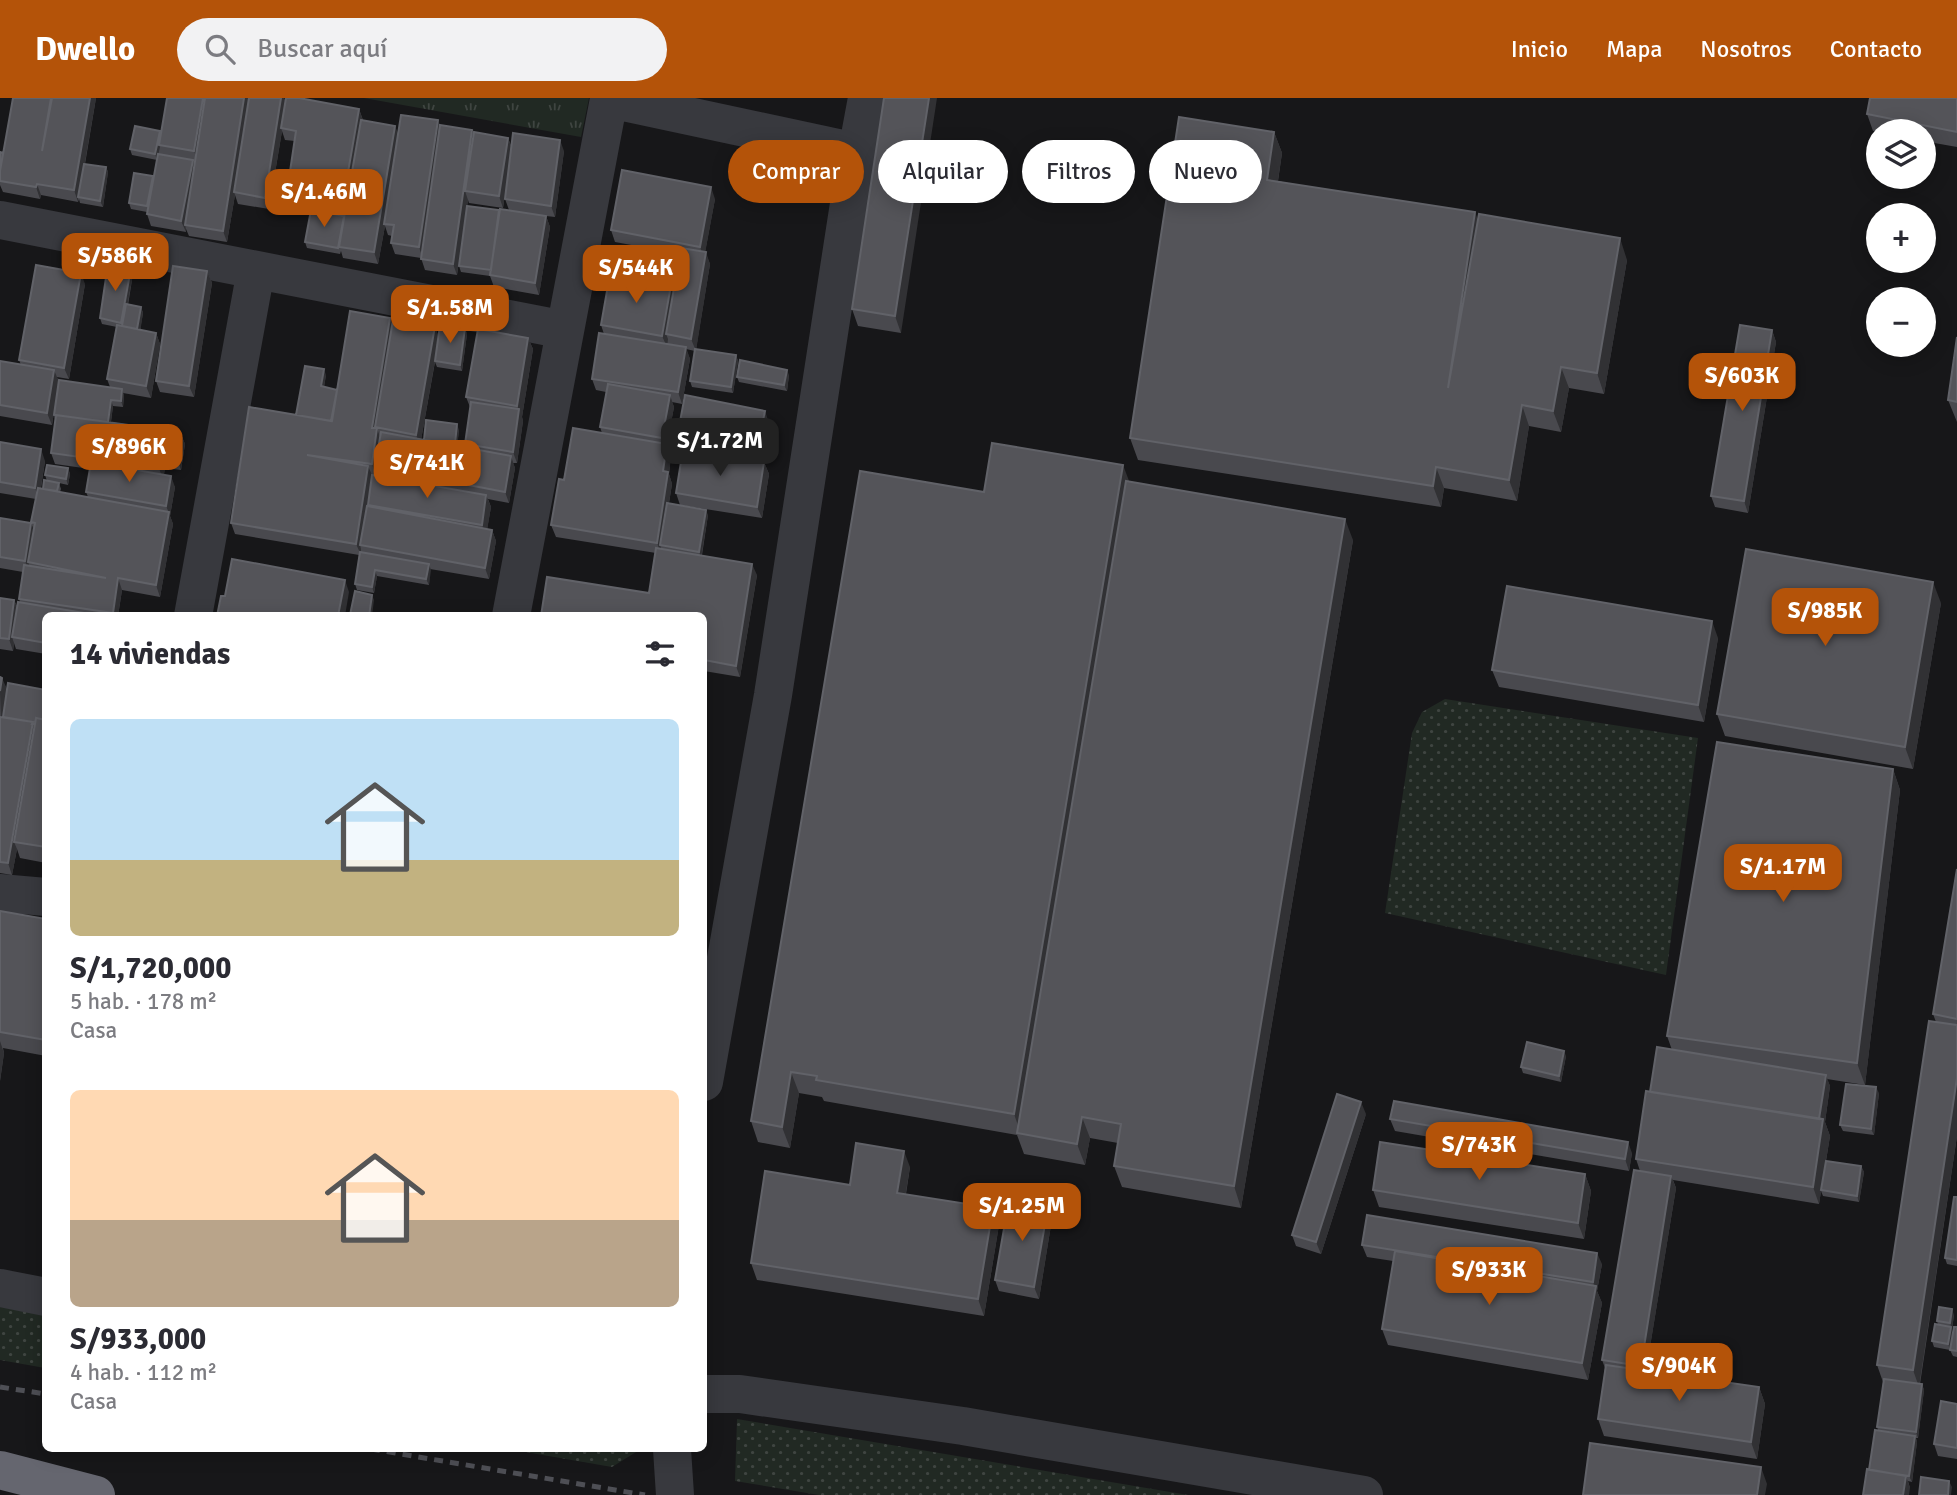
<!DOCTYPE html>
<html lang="es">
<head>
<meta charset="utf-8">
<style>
  body { margin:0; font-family:Signika,sans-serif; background:#f2f2f3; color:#2b2b33; height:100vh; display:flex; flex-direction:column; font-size:26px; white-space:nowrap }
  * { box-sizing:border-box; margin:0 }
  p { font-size:23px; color:#7c7c81 }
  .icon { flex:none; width:38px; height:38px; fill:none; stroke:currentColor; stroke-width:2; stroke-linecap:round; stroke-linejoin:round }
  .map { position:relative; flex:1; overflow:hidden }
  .side { position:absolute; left:42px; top:514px; width:665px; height:840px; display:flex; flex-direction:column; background:#fff; border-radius:10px; box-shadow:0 4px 18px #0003 }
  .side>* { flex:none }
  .top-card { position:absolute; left:728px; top:42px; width:665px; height:63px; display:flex; gap:14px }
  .buttons { position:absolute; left:1866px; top:21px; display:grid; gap:14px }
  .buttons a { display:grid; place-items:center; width:70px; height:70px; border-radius:50%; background:#fff; box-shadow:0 4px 18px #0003; font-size:35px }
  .price { position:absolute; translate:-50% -60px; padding:0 16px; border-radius:14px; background:#b45309; color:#fff; font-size:23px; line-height:46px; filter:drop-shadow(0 2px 4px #0008) }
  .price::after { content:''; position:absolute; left:50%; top:42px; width:21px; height:16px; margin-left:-10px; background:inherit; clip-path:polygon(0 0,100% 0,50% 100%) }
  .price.active { background:#222; color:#fff }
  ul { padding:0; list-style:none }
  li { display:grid; align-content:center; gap:14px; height:371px; padding:0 28px }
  li span { display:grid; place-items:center; height:217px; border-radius:10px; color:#555 }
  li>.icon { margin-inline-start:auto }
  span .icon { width:126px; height:126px; fill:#fffc; stroke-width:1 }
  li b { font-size:30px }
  h2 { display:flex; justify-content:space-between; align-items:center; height:84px; padding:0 28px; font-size:30px }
  .pill { padding:0 24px; border-radius:32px; background:#fff; box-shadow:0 4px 18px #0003; font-size:24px; line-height:63px }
  .pill.active { background:#b45309; color:#fff }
  header { display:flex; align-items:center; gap:42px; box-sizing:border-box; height:98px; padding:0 35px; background:#b45309; color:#fff }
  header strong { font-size:33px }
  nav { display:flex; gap:38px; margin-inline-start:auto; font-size:24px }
  .search { width:490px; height:63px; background:#f2f2f3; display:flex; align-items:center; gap:18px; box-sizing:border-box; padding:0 24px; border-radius:38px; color:#7c7c81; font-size:26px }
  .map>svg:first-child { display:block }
</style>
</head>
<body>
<header>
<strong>Dwello</strong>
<div class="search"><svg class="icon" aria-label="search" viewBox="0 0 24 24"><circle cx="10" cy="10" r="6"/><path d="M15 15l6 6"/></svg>Buscar aquí</div>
<nav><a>Inicio</a><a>Mapa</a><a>Nosotros</a><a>Contacto</a></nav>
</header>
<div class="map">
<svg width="1957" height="1397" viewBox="0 0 1957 1397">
  <defs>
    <pattern id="grass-dots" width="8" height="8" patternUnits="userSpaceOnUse" patternTransform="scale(1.75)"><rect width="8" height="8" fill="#212923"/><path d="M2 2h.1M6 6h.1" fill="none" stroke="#3f4541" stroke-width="1.8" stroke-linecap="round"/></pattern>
    <pattern id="park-tufts" width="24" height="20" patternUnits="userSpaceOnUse" patternTransform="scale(1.75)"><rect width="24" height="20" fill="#212923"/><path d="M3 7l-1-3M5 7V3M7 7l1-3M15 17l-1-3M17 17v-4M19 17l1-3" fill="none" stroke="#3f4541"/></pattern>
  </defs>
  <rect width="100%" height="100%" fill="#171719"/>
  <path fill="url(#grass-dots)" d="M1445,601L1698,640L1666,877L1385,815L1412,635L1422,614Z
    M0,1209L45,1216V1270L0,1262Z
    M737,1321L1188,1397H819L735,1383Z
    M508,1351H641L612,1369Z"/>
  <path fill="url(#park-tufts)" d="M364,0H589L581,39Z"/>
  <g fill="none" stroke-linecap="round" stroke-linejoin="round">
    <path stroke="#38393e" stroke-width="38" d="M0,122L565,232
      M193,518L256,172
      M511,518L609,1L857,54
      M0,795L46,799
      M704,984L773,597L857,54L867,0
      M0,1190L46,1199
      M704,1296H740L963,1328L1364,1397
      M672,1351L675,1397"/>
    <path stroke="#65666f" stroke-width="38" d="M0,1372L96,1397"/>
    <path stroke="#4e4f55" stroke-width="5" stroke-dasharray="9 7" stroke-linecap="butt" d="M0,1289L46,1296
      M371,1351L645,1397"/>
  </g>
  <path fill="#49494e" d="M13,0H96L85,66L106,69L108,74L103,109L80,105L79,101L78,104L41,97L40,101L3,94L0,87V54L3,55Z
    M281,0H284L285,4L359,11L363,22L398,35L440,27L473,36L508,40L512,50L564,53L555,119L546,118L550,129L539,197L494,189L490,178L461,174L459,168L499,112H509L505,101L506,89L503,110L469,105L468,102L457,177L425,172L421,160L395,156L391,145L392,138L388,137L385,128L378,166L343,160L341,153L340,156L307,150L305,144L344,118L345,114L291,106L287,94L295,43L285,42L282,33L269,111L238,106L235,97L227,144L189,138L186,131V134L151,128L147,116V114L131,111L129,105L154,80L157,62L132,57L130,51L160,33L161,35Z
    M884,0L901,235L858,228L852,211Z
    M1957,0V49L1923,43V33H1873L1867,16Z
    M1274,34L1282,55L1278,83L1478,122L1627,162L1604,296L1569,290L1561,334L1529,328L1517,403L1444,390L1441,409L1138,362L1130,340Z
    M715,101L705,154L710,166L696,251L736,257L738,263L733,295L692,289L690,283L695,253L686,251L690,261L682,306L672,304L674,309L667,346L671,358L669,376L672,386L669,405L708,417L702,457L757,477L740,579L704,573V518L649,495L656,455L556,439L551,427L564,382L602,335L600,329L606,294L596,292L592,281L604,236L601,227L671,187L673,193L680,156L615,144L611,132Z
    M207,173L212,185L194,299L160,294L156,283Z
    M133,176L128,207L141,209L143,215L140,232L156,235L160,246L151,300L123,295L124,297L123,309L113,308L111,324L180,334L185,346L181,372L165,370L164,376L175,389L170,418L173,426L160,499L122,492L118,518H46V556L16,551L14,545L13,553L0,551V500L14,502L17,508L20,504L19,501L23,474L0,470V420L34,434L31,424L36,401L0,395V344L45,363L41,390L43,391L47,383L45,377L68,370L70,376L68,387L59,385L61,391L60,394L88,399L86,394L90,371L55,366L51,355L55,321L54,317L110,289L107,281L117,229L102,226L100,220Z
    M85,186L69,281L57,279L59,284L52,327L0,318V263L21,267L19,262Z
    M392,226L435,228L438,238L465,230L467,236L462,273L437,269L435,264L421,342H424L459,332L457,348L466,350L465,346L470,309L466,299L528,240L533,251L522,319L523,323L517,365H513L515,370L509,405L488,401L491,409L487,431L492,432L496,443L489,481L430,471L429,487L377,478L374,495L357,492L355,486L359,457L235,436L231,425L296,317L326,277L324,289L337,292Z
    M1772,232L1776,244L1748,415L1715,409L1711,398Z
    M1957,239V324L1948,302Z
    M789,277L787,293L739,284L737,279Z
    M769,325L761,364H764L769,376L762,420L680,407L676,395L682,357L680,356L676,345Z
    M1129,383L1353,442L1241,1110L1122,1089L1114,1068L1118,1045L1090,1040L1085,1067L1024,1056L1017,1037L824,1003L822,999L799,995L790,1050L758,1044L751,1023L984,394Z
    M1941,505L1913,671L1725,638L1717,616Z
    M1718,540L1704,624L1499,589L1492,572Z
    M0,579L7,591L2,619L46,592V765L20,760L17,751L12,777L0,775Z
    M1893,671L1900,692L1865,987L1827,981L1830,988L1825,1024L1830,1038L1826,1063L1861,1068L1864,1074L1859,1104L1823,1098L1821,1093L1819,1106L1673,1082L1676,1090L1646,1273L1759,1289L1765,1306L1757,1361L1604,1338L1598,1321L1605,1270L1602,1262L1640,1073L1636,1061L1650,994L1672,952L1667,938Z
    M1957,771V1038L1920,1286H1922L1924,1292L1918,1340H1916L1917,1344L1912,1384L1908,1383L1910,1390L1869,1372L1878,1332L1877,1329L1883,1284L1877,1267L1936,924L1933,916Z
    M0,813L46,821V958L3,950L4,955L0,983Z
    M1566,958L1561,984L1523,975L1521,969Z
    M1879,995L1874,1037L1843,1033L1840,1027Z
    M1366,1016L1321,1156L1296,1148L1292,1137Z
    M1390,1021L1632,1055L1629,1073L1395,1033Z
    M910,1069L906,1096L999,1127L984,1218L757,1182L751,1165L850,1087Z
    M1585,1076L1591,1093L1584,1141L1379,1109L1373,1092Z
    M1957,1099V1168L1947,1166L1945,1160Z
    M1052,1121L1039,1201L999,1193L995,1182Z
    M1362,1147L1602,1166L1597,1193L1602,1205L1588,1282L1388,1247L1382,1231L1393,1163L1367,1159Z
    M1954,1217L1952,1231L1950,1252L1934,1249L1932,1243L1938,1227L1937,1223Z
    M1957,1229V1259L1953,1258L1950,1252Z
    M1957,1305V1361L1938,1358L1934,1346Z"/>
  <path fill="#313134" d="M90,0H96L79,99H78V104L74,92Z
    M203,0H209L198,64L194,53Z
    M244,0H249L234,94L235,97L227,144L223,133Z
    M281,0H284L286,7L281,30L282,33L269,111L265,100Z
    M929,0H937L901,235L895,218Z
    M359,11L363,23L347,115L343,103Z
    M438,22L442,34L423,161L419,149Z
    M395,28L400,40L384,126L385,128L378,166L374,154Z
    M472,32L476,43L465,93L468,102L457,177L453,166Z
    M160,33L162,39L159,47L160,49L157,62L155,56Z
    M1274,34L1282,55L1275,103L1267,82Z
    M508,40L512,51L503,110L499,98Z
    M560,42L564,53L555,119L551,108Z
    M193,62L197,74L185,127L186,131V134L181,123Z
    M106,69L108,74L103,109L100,103Z
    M37,86L41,97L40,101L36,89Z
    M711,89L715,101L704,161L700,149Z
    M1475,114L1483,136L1448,290Z
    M546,118L550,129L539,197L535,185Z
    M1620,140L1627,162L1604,296L1597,275Z
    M706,154L710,166L696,253L691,241Z
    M131,170L133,176L123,231L121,225Z
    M207,173L212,185L194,299L189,288Z
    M81,175L85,186L69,281L64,270Z
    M671,187L675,198L666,236L668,241L667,249L662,238Z
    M141,209L143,215L139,242L136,236Z
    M390,220L394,231L377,330L381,342L375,369L376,374V378L372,366V330Z
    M435,228L439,240L420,348L416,337Z
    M465,230L467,236L462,273L460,267Z
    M1772,232L1776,244L1748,415L1744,403Z
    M156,235L160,246L151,300L146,288Z
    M528,240L533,251L522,319L523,323L517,365L513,354L519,312L517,308Z
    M686,249L690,261L682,306L678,294Z
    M736,257L738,263L733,295L731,289Z
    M1561,269L1569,290L1561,334L1553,313Z
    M324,271L326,277L323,294L321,288Z
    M54,272L59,284L52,327L47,315Z
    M787,272L789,277L787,293L784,287Z
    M122,291L124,297L123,309L121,303Z
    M670,297L674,309L666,352L662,340Z
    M111,302L113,308L110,330L108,324Z
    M1522,307L1529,328L1517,403L1509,382Z
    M765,313L769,325L760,372L755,360Z
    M457,326L459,332L457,352L455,346Z
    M180,334L185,346L181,372L177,361Z
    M667,346L671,358L669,376L672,386L662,448L660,447L662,453L661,456L657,445L663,373Z
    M41,351L45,363L39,401L35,390Z
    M160,358L165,370L163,382L159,370Z
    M511,358L515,370L509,405L505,394Z
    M764,364L769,376L762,420L757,409Z
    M1123,367L1131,388L1021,1036L1014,1016Z
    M368,368L373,379L362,447H360L361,451V457L356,446Z
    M1436,369L1444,390L1441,409L1433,388Z
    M68,370L70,376L68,387L66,381Z
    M171,378L175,389L170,418L173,426L160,499L156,487L169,415L166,408Z
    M486,397L491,409L486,439L482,427Z
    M706,412L708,417L701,460L699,454Z
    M1345,421L1353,442L1241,1110L1234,1088Z
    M31,425L35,437L28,464L30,469L29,475L25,463Z
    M492,432L496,443L489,481L485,470Z
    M429,466L431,472L429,487L426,481Z
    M752,466L757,477L740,579L736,568Z
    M375,472L377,478L374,495L372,489Z
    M118,480L122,492L118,518H113V515Z
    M345,482L349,494L345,518H338Z
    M1933,484L1941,505L1913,671L1905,649Z
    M372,497L374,502L372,518H369Z
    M14,502L19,513L12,539L14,545L13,553L9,541Z
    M1712,523L1718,540L1704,624L1698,607Z
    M2,580L7,591L1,625L0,593Z
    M33,624L37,636L14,744L17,751L12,777L8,765Z
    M1893,671L1900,692L1865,987L1857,965Z
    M0,943L4,955L0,983Z
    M1564,953L1566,958L1561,984L1559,978Z
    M791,974L799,995L790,1050L782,1029Z
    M1826,977L1830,988L1825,1024L1830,1038L1819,1106L1813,1089L1819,1022Z
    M1957,980V1038L1919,1289L1913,1272Z
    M1876,989L1879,995L1874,1037L1871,1031Z
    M1361,1004L1366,1016L1321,1156L1316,1144Z
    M1082,1019L1090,1040L1085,1067L1077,1046Z
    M1628,1044L1632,1055L1629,1073L1625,1061Z
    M904,1053L910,1069L903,1112L897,1095Z
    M1861,1068L1864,1074L1859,1104L1857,1098Z
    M1585,1076L1591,1093L1584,1141L1578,1125Z
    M1671,1078L1676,1090L1645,1280L1641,1268Z
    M1048,1109L1052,1121L1039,1201L1034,1189Z
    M993,1110L999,1127L984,1218L978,1201Z
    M1597,1155L1602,1166L1597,1193L1602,1205L1588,1282L1582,1265L1595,1191L1593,1184Z
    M1952,1211L1954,1217L1952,1231L1950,1225Z
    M1951,1229L1953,1235L1950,1252L1948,1246Z
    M1922,1286L1924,1292L1918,1340L1916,1334Z
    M1759,1289L1765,1306L1757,1361L1751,1344Z
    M1915,1338L1917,1344L1912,1384L1909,1378Z
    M1761,1369L1767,1386L1765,1397H1757Z
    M1906,1378L1910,1390L1909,1397H1903Z
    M1949,1383L1952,1389L1951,1397H1948Z"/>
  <path fill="#545459" stroke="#616268" stroke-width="2" d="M13,0H51L42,53L52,0H90L74,92L37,86L36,89L0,83V73Z
    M167,0H203L194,53L159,47Z
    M205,0H244L223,133L185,127Z
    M249,0H281L265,100L234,94Z
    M286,0H299L359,11L343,103L287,94L296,33L281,30Z
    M884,0H929L895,218L852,211Z
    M1870,0H1957V34L1867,16Z
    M401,17L438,22L419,149L391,145L394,127L384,126Z
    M1179,19L1274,34L1267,82L1475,114L1448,290L1479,116L1620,140L1597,275L1561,269L1553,313L1522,307L1509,382L1436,369L1433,388L1130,340Z
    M361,22L395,28L374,154L339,149Z
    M440,27L472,32L453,166L421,161Z
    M135,28L160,33L155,56L130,51Z
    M474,34L508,40L499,98L465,93Z
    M513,35L560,42L551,108L505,101Z
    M0,54L3,55L0,73Z
    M158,56L193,62L181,123L147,116Z
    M84,66L106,69L100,103L78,99Z
    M622,72L711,89L700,149L611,132Z
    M134,75L153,78L147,108L129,105Z
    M467,108L499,112L491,172L459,168Z
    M500,111L546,118L535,185L490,177Z
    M311,112L344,118L338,150L305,144Z
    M681,150L706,154L691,241L666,236Z
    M108,166L131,170L121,225L100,220Z
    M36,167L81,175L64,270L19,262Z
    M173,168L207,173L189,288L156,283Z
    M610,176L671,187L662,238L601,227Z
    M126,206L141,209L137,231L122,228Z
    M350,213L390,220L372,330H377L372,366L307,357L368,368L356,446L231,425L249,309L332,323Z
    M393,222L435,228L416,337L375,329Z
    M117,227L156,235L146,288L107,281Z
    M440,227L465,230L460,267L435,263Z
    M1740,227L1772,232L1744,403L1711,398Z
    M478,231L528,240L517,308L466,299Z
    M599,235L686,249L678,294L592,281Z
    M1957,239V304L1948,302Z
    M695,251L736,257L731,289L690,283Z
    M740,262L787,272L784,287L737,279Z
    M0,263L54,272L47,315L0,307Z
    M305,268L324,271L321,288L337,292L331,323L296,317Z
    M59,282L122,291L121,303L111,302L108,324L54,317Z
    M608,286L670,297L662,340L600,329Z
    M685,297L765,313L755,360L676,345Z
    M471,304L519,311L513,354L465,346Z
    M56,317L180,334L177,361L160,358L159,370L51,355Z
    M426,322L457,326L455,346L424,342Z
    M573,330L667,346L663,373L668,374L657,445L551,427L559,381L564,382Z
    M381,334L511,358L505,394L375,369Z
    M0,344L41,351L35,390L0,384Z
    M992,345L1123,367L1014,1016L816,982L817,978L791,974L782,1029L751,1023L860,373L984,394Z
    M683,351L764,364L757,409L676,395Z
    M91,364L171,378L166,408L86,394Z
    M47,367L68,370L66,381L45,377Z
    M372,377L486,397L482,427L368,407Z
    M44,382L59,385L57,393L43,391Z
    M1126,383L1345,421L1234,1088L1114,1068L1121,1026L1082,1019L1077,1046L1017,1035Z
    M38,390L169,414L156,487L118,480L113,515L19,501L24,467L106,480L28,464L35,425L31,424Z
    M667,405L706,412L699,454L660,447Z
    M367,408L492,432L485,470L360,447Z
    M0,420L31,425L25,463L0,459Z
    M656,450L752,466L736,568L704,562V518H541L547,479L649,495Z
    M1746,451L1933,484L1905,649L1717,616Z
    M360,454L429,466L426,481L375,472L372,489L355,486Z
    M232,461L345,482L338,518H217L221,498H225Z
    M1507,488L1712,523L1698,607L1492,572Z
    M355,493L372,497L369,518L350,517Z
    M0,500L14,502L9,541L0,540Z
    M18,504L102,518H46V545L12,539Z
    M0,579L2,580L0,593Z
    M8,585L46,592V622L36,620L35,626H32L33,624L3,619Z
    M0,619L33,624L8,765L0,764Z
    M36,620L46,622V749L14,744Z
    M1717,644L1893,671L1857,965L1667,938Z
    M1957,771V921L1933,916Z
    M0,813L46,821V942L0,934Z
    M1929,923L1957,927V980L1913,1272L1877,1267Z
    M1527,944L1564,953L1559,978L1521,969Z
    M1657,949L1826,977L1819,1021L1650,994Z
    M1846,986L1876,989L1871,1031L1840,1027Z
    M1646,993L1823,1021L1813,1089L1636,1061Z
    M1337,996L1361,1004L1316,1144L1292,1137Z
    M1394,1003L1628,1044L1625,1061L1390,1021Z
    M1380,1044L1585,1076L1578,1125L1373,1092Z
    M856,1045L904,1053L897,1095L993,1110L978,1201L751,1165L765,1073L850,1087Z
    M1826,1063L1861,1068L1857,1098L1821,1092Z
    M1634,1072L1671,1078L1641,1268L1602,1262Z
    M1954,1099H1957V1162L1945,1160Z
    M1009,1102L1048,1109L1034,1189L995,1182Z
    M1367,1117L1597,1155L1593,1184L1362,1147Z
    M1395,1153L1596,1188L1582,1265L1382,1231Z
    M1939,1209L1952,1211L1950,1225L1937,1223Z
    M1935,1226L1951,1229L1948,1246L1932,1243Z
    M1954,1229H1957V1253L1950,1252Z
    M1606,1267L1759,1289L1751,1344L1598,1321Z
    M1884,1281L1922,1286L1916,1334L1877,1329Z
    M1941,1303L1957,1306V1305V1350L1934,1346Z
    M1875,1332L1915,1338L1909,1378L1869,1372Z
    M1590,1345L1761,1369L1757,1397H1583Z
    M1867,1371L1906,1378L1903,1397H1863Z
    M1921,1379L1949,1383L1948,1397H1919Z"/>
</svg>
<div class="buttons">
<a><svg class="icon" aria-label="layers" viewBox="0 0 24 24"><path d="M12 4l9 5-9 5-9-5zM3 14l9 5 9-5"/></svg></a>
<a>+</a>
<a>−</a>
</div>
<b class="price" style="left:324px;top:131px">S/1.46M</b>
<b class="price" style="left:115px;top:195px">S/586K</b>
<b class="price" style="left:636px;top:207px">S/544K</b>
<b class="price" style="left:450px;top:247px">S/1.58M</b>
<b class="price" style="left:1742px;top:315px">S/603K</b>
<b class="price active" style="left:720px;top:380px">S/1.72M</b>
<b class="price" style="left:129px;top:386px">S/896K</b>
<b class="price" style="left:427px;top:402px">S/741K</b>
<b class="price" style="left:1825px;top:550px">S/985K</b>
<b class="price" style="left:1783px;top:806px">S/1.17M</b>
<b class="price" style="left:1479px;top:1084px">S/743K</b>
<b class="price" style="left:1022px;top:1145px">S/1.25M</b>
<b class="price" style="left:1489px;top:1209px">S/933K</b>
<b class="price" style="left:1679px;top:1305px">S/904K</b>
<div class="top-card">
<a class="pill active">Comprar</a>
<a class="pill">Alquilar</a>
<a class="pill">Filtros</a>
<a class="pill">Nuevo</a>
</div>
<section class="side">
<h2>14 viviendas<svg class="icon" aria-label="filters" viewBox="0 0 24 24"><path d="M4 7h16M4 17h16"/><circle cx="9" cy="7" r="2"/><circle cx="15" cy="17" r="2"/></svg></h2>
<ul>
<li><span style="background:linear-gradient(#bfe0f5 65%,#c2b280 0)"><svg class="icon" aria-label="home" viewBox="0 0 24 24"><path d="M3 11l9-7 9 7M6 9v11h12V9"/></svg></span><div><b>S/1,720,000</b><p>5 hab. · 178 m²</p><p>Casa</p></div></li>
<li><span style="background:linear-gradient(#ffd9b3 60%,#b9a48a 0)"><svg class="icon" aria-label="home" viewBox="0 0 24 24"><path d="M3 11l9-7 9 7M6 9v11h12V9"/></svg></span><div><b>S/933,000</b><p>4 hab. · 112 m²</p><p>Casa</p></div></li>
</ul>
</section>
</div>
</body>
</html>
